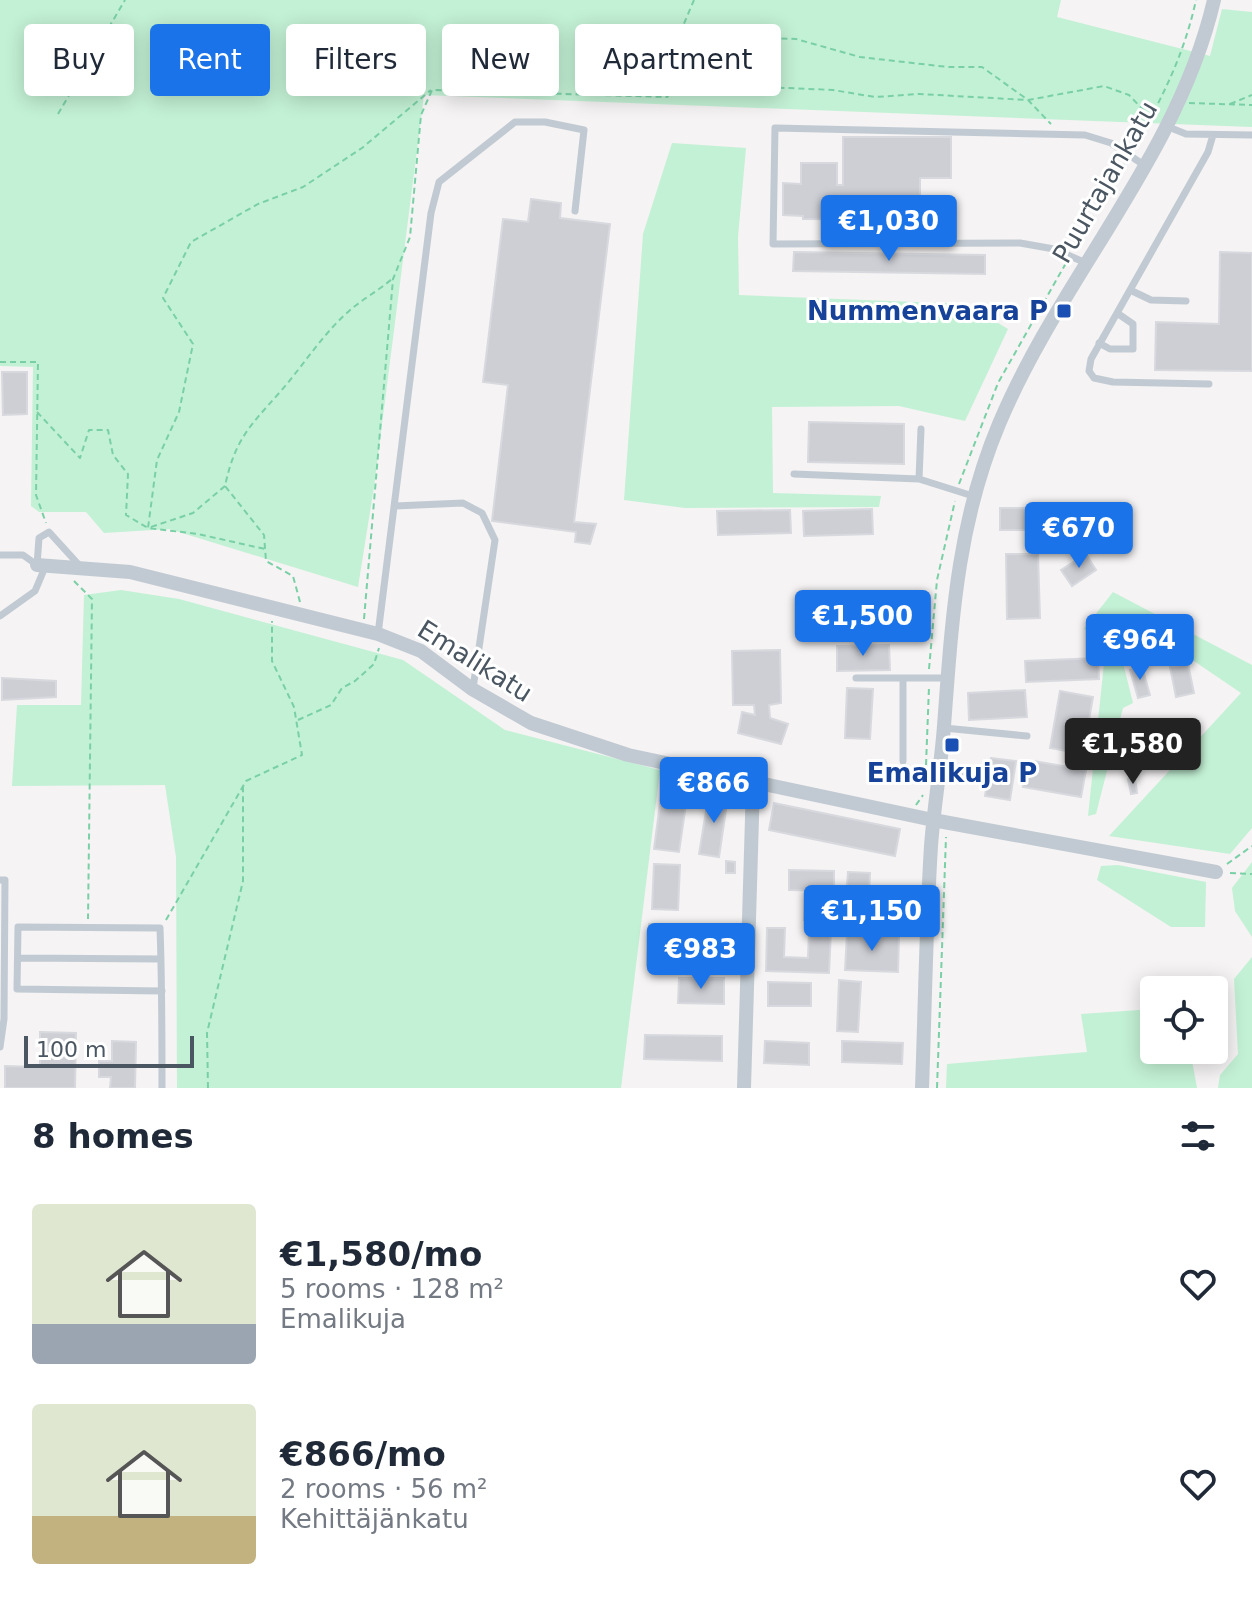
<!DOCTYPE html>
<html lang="en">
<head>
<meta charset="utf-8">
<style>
  body { margin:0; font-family:"DejaVu Sans",sans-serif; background:#f2f2f3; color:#1f2937; height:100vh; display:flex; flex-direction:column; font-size:30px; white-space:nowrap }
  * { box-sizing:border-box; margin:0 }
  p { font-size:26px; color:#747a83 }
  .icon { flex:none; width:44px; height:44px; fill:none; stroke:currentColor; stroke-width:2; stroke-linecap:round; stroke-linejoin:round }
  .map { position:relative; height:1088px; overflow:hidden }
  .details { display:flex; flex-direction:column; background:#fff; flex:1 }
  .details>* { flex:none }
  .banner { position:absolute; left:24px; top:24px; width:800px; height:72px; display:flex; gap:16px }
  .fabs { position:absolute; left:1140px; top:976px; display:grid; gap:16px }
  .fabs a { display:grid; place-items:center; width:88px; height:88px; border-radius:8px; background:#fff; box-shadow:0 4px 20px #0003; font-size:40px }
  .scale { position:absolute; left:24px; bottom:20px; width:170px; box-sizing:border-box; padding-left:8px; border:4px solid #4a5661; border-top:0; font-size:22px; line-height:28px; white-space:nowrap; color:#4a5661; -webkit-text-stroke:6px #fff; paint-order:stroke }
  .price { position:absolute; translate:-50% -68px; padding:0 18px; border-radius:8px; background:#1a73e8; color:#fff; font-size:26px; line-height:52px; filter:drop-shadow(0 2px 4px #0008) }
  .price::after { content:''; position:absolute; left:50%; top:48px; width:24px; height:18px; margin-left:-12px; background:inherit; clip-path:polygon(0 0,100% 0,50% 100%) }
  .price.on { background:#222; color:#fff }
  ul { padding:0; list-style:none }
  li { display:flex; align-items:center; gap:24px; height:200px; padding:0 32px }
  li span { display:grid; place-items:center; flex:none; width:224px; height:160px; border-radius:8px; color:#555 }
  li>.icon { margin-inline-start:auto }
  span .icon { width:96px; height:96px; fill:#fffc; stroke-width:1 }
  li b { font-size:34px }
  h2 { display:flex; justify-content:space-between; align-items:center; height:96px; padding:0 32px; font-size:34px }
  .chip { padding:0 28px; border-radius:8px; background:#fff; box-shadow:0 4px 20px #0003; font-size:28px; line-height:72px }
  .chip.on { background:#1a73e8; color:#fff }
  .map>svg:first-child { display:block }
</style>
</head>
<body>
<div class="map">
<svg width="1252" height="1088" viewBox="0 0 1252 1088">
  <rect width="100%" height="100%" fill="#f5f3f3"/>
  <path fill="#c3f1d5" d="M0,0H1061L1057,17L1210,56L1222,9L1252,12V127L424,95L374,487L358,587L169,529L104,533L86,512H39L31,506L33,367L0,366Z
    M672,143L746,148L738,237L739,295L967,304L1008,329L965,421L899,406L772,407L773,493L881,496L879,507L685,508L624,500L643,234Z
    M121,590L179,599L403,660L505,730L660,770L621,1088H177L176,857L165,785L12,786L17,705H81L84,595Z
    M1113,592L1252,665V828L1230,854L1109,836L1241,693L1191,659L1128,652L1123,663L1133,703L1123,708L1096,814L1088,816L1107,635L1084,629Z
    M1252,862V937L1235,911L1232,888Z
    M1118,865L1206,882L1205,927H1171L1097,880L1101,866Z
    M1252,957V1088H1218L1220,1075L1238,1054L1234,979Z
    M1154,1009V1050H1190L1197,1088H946L947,1064L1087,1052L1081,1014Z"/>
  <path fill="#cdcfd5" stroke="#d7d9de" stroke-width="2" d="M843,137H951V178H920V220L803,219V216L783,215V183L801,184V163H837V185H843Z
    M531,199L561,203L560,218L610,224L574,522L596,524L590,544L575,542L576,532L492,521L508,385L483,382L503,219L528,222Z
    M794,252L985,255V274L793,271Z
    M1220,252L1252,253V371L1155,370L1156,322L1219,324Z
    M2,372H27V414L3,415Z
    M809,422L904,424V464L808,462Z
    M1000,508H1031V530H1000Z
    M872,509L873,534L804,536L803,511Z
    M790,510L791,533L718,535L717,511Z
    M1006,554H1038L1040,618L1007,619Z
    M1086,554L1096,570L1072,586L1061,570Z
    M861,596L862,620L803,622L802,598Z
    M889,645L890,670L837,671V646Z
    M780,650L781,703L769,705L770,718L788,724L781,744L738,733L742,712L755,715L754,705H733L732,651Z
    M1098,658L1099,679L1026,682L1025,661Z
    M1188,664L1194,693L1176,697L1170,667Z
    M1142,667L1150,695L1138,698L1130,670Z
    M2,678L56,681V697L2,700Z
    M847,688L873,689L870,739L845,738Z
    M1025,690L1027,717L969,720L968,693Z
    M1060,691L1093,697L1083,754L1050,748Z
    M1183,726L1186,742L1169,746L1165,730Z
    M991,758L1016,761L1010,800L985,796Z
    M1028,760L1086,770L1081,797L1023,787Z
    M1135,778L1137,793L1131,794L1128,779Z
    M663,781L689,784L679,852L654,849Z
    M709,793L728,796L719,857L699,854Z
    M774,803L900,829L895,856L769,830Z
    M726,861L735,862V873H726Z
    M654,864L680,865L678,910L652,909Z
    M789,870L834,871V891L789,890Z
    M848,872L870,873L868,915L845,914Z
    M805,899L833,901L832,921L804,920Z
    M649,924L672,925L670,966L647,965Z
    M767,928H785L784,957L808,958L809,929L831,930L829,973L766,971Z
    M847,934L899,936L898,972L845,970Z
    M679,978H724V1004L678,1003Z
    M839,980L861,982L858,1032L837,1031Z
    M768,982L811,983V1006H768Z
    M40,1032L76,1033L75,1088H5V1066L40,1067Z
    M645,1035L722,1036V1061L644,1059Z
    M112,1041L136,1042L135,1088H110L111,1077H99V1061H112Z
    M765,1041L809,1043V1065L764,1063Z
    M842,1041L903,1043L902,1064L842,1062Z"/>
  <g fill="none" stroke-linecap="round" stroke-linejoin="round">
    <path stroke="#7ad0a6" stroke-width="2" stroke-dasharray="6 4" stroke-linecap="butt" d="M689,82L680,33L694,0
      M691,82L733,37L796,39L860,57L948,67H982L1028,100L1104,86L1129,95L1150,117
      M1189,103L1252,105
      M1230,104L1252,95
      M58,114L125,0
      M1134,147C1162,99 1184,55 1196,0
      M1076,247L1125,163
      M0,362H38L36,495L46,523
      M37,412L80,458L89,430H108L113,455L128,474L126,515L148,528L198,534L265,549
      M959,484L998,383L1066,263
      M225,486L193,513L148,528L157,460L179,412L193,344L163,298L191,242L258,204L303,187L362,148L431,90
      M74,581L92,599L88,919
      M300,602L293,576L266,561L264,535L225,486C235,439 250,426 280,392C303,366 321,336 348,312C361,300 378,291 392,279
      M364,619L393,279L410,237L421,115L432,90L667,97L674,89L690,83L731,76L764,87L833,90L875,97L919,94L1028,100L1051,124
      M929,669L937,580L955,501
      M298,720L331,705L342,688L355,681L374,664L379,648
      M926,765L929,687
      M916,805L923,795
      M1227,864L1252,846
      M1230,873L1252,874
      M166,920L246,781L302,755L294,707L272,661V621
      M208,1088L207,1033L243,881V787
      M937,1088L946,837"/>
    <path stroke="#c1cad2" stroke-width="7" d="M1166,126L1186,134L1252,135
      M1086,263L1054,249L1020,243L773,244L775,128L1085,135L1111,143L1144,165
      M1130,290L1151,300L1186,301
      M1099,343L1110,349H1133V324L1117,313
      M1209,384L1113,382L1094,378L1089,371L1091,359L1208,152L1213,135
      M794,474L919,479L973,496
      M919,479L921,429
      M395,506L463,503L482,513L495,540L473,688
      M0,555H23L37,565
      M37,565L39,538L49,532L79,565
      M0,616L35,591L46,565
      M378,634L431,213L439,182L515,122H545L584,130L575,211
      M856,678H947
      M944,728L1027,736
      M903,761V678
      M940,769L982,775
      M0,880H5L4,1019L0,1047
      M18,958L161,959
      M162,991L17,989L18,927L160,928C162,981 162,1035 162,1088"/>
    <path stroke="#c1cad2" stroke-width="14" d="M37,565L130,572L378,634L421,651L472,689L531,723L628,755L933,820L1216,872
      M744,1088L753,784
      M922,1088C925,1007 926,927 931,846C934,806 941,766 944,726C952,620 957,524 999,424C1060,278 1178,156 1214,0"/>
  </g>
  <g fill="#1a4fb4" stroke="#fff" stroke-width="3">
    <rect x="1056" y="303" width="16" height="16" rx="4"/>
    <rect x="944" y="737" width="16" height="16" rx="4"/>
  </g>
  <g text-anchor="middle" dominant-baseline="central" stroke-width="6" stroke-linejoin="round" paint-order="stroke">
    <g font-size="26" fill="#4a5661" stroke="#fff">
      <text transform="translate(1105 182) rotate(-60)">Puurtajankatu</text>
      <text transform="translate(475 661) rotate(32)">Emalikatu</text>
    </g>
    <g font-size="26" font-weight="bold" fill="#164399" stroke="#fff" text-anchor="end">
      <text x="1048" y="311">Nummenvaara P</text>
      <text x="952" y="773" text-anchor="middle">Emalikuja P</text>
    </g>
  </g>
</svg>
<div class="fabs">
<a><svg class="icon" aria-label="locate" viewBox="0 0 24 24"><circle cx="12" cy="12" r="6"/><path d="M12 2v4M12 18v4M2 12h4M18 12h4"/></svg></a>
</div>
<div class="scale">100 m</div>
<b class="price" style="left:889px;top:263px">€1,030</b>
<b class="price" style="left:1079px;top:570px">€670</b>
<b class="price" style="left:863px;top:658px">€1,500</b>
<b class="price" style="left:1140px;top:682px">€964</b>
<b class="price on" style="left:1133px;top:786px">€1,580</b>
<b class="price" style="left:714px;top:825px">€866</b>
<b class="price" style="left:872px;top:953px">€1,150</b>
<b class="price" style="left:701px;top:991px">€983</b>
<div class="banner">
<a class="chip">Buy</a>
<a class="chip on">Rent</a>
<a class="chip">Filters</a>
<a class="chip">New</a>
<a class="chip">Apartment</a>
</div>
</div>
<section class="details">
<h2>8 homes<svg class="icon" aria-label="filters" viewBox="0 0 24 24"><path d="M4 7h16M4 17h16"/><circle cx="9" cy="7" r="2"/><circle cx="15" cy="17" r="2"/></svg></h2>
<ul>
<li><span style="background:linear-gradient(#dfe7d0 75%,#9aa5b1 0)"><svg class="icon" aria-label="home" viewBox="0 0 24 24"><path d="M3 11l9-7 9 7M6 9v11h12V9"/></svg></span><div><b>€1,580/mo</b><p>5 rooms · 128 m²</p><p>Emalikuja</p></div><svg class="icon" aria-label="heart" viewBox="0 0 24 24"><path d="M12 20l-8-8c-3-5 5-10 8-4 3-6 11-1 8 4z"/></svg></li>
<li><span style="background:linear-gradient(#dfe7d0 70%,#c2b280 0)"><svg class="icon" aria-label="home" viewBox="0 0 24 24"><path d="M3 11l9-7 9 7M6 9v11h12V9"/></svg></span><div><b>€866/mo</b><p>2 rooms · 56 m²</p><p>Kehittäjänkatu</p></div><svg class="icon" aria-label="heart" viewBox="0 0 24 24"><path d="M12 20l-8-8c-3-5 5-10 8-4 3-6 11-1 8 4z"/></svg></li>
</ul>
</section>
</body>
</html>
